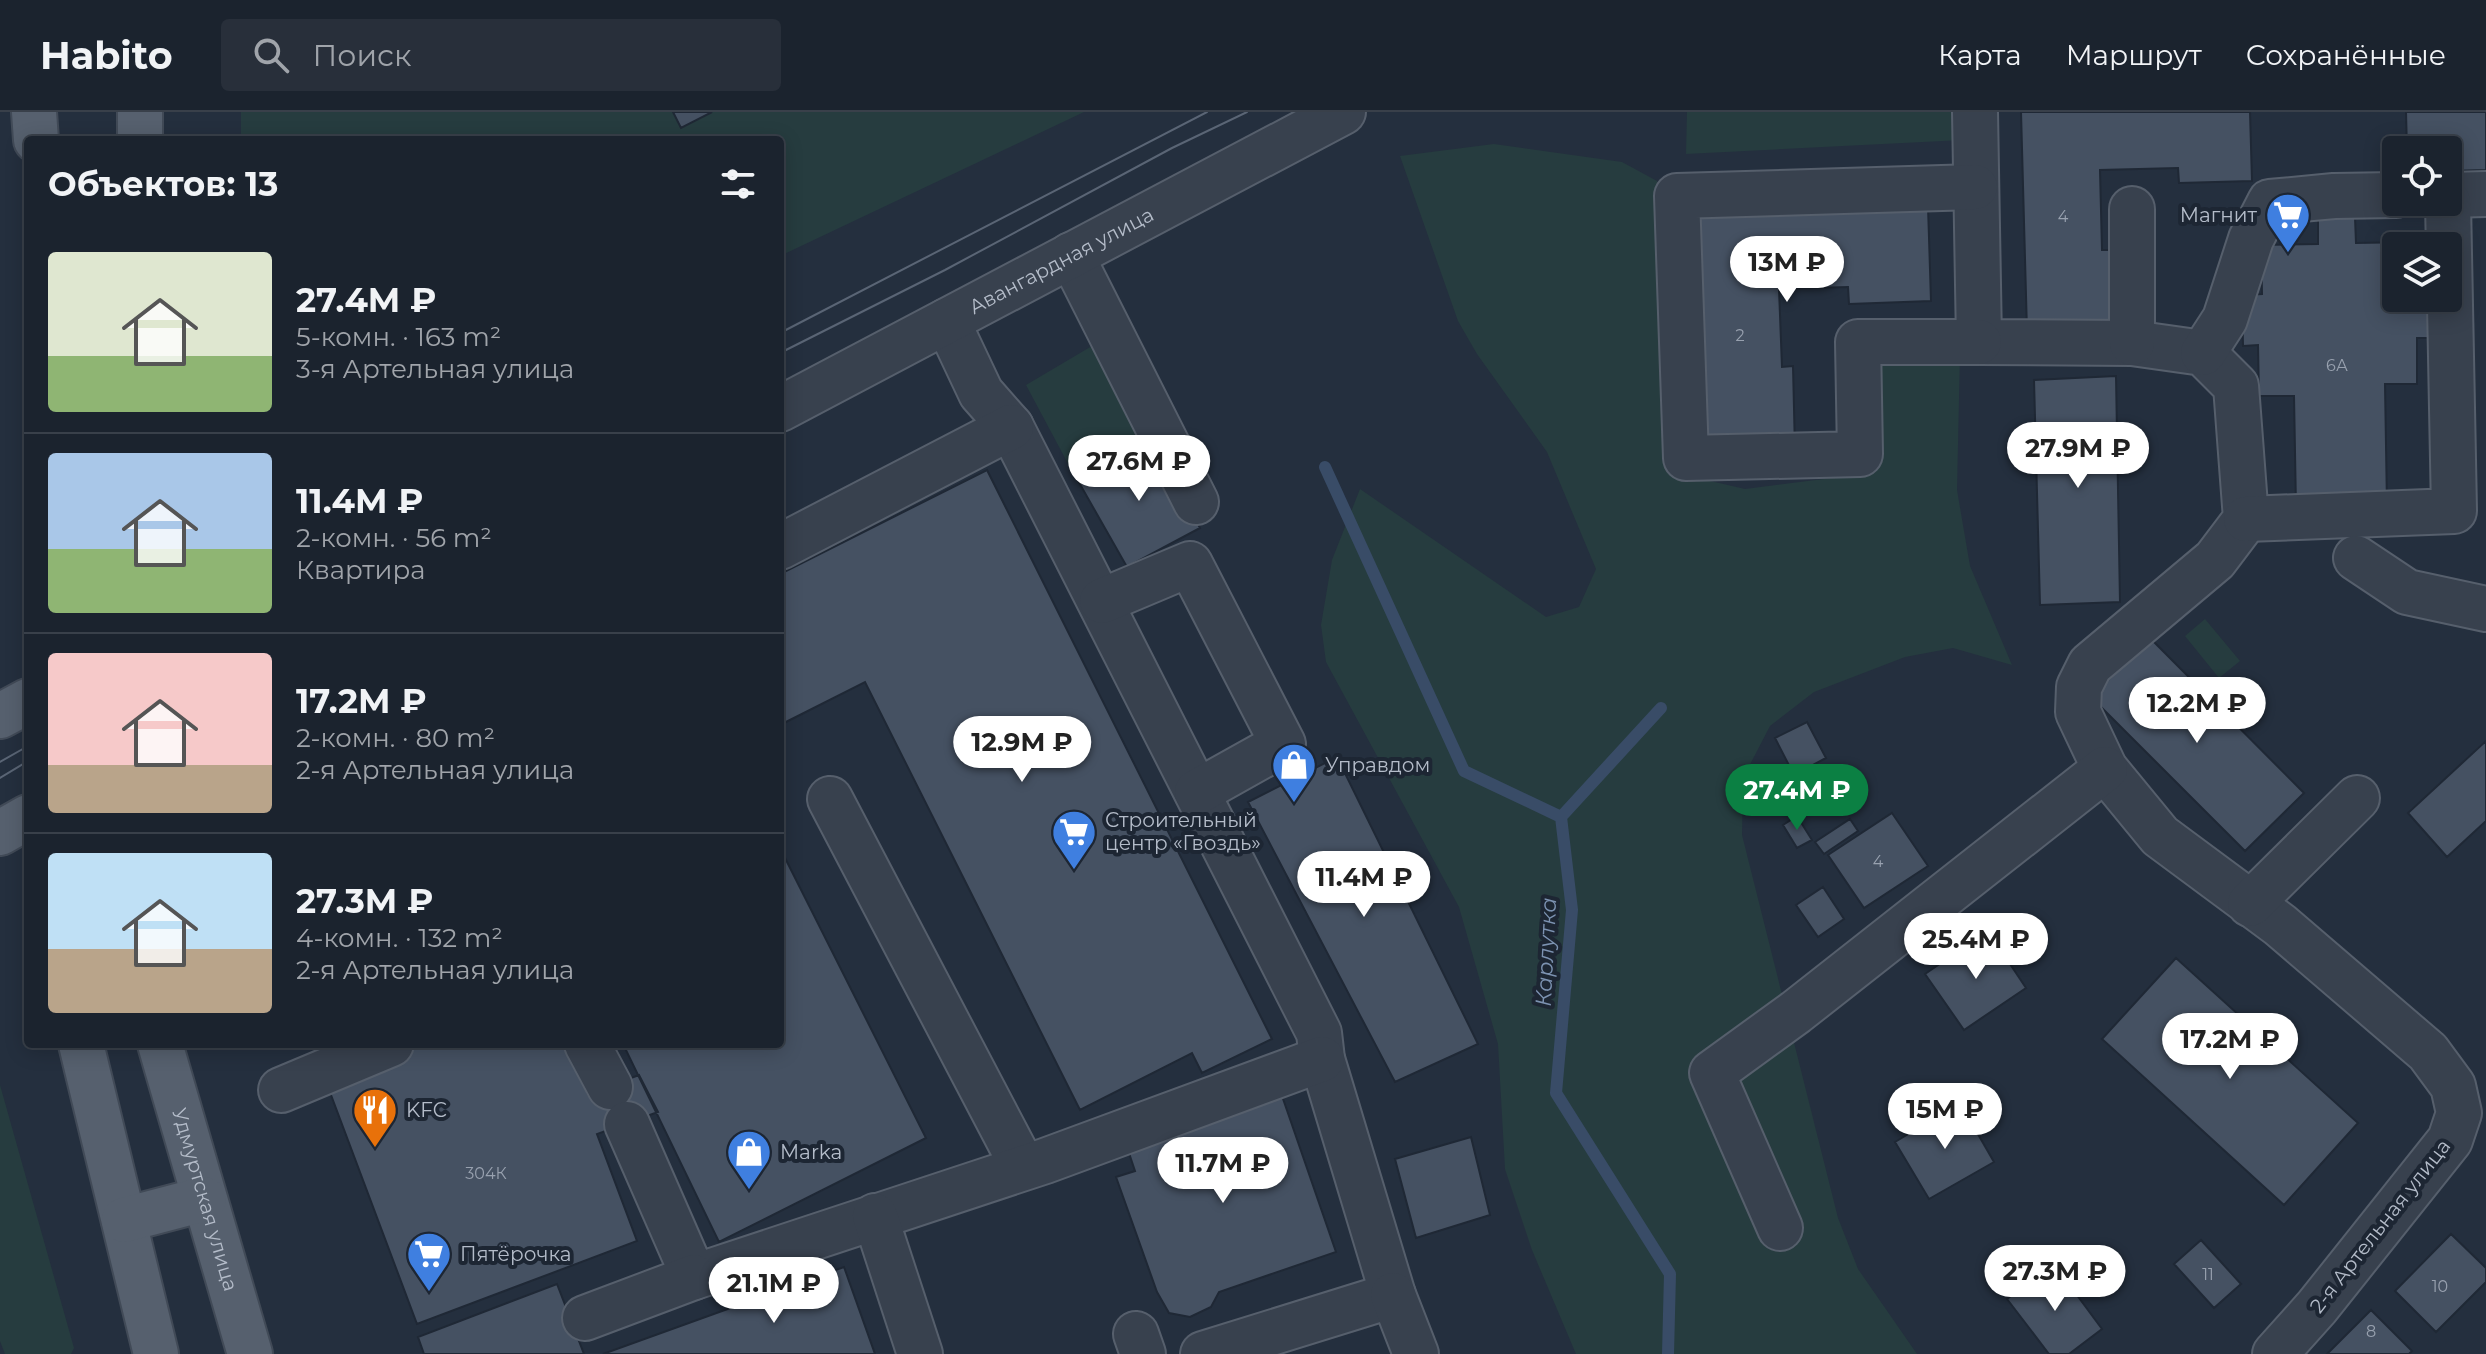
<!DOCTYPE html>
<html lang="ru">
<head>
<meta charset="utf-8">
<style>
  body { margin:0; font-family:Montserrat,sans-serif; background:#282f3a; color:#f1f3f6; height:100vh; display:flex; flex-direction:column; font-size:30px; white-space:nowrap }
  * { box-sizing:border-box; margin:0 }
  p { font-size:26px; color:#a0a4aa }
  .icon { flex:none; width:44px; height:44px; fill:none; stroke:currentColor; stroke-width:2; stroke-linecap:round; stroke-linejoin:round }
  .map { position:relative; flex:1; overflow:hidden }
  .sheet { position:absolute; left:24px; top:24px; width:760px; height:912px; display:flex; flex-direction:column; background:#1b232e; border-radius:8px; box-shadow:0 4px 20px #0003,0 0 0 2px #39404a }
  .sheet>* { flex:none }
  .controls { position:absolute; left:2382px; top:24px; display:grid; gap:16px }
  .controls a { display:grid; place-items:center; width:80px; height:80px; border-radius:8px; background:#1b232e; box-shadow:0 4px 20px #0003,0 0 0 2px #39404a; font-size:40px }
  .price { position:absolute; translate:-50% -68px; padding:0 18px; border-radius:28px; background:#fff; color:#222; font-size:26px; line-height:52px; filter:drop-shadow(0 2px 4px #0008) }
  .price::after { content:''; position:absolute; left:50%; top:48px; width:24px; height:18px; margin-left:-12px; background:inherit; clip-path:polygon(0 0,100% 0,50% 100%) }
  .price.on { background:#0b8043; color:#fff }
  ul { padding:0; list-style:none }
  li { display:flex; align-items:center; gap:24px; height:200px; padding:0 24px }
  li+li { border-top:2px solid #39404a }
  li span { display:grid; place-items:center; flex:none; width:224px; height:160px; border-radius:8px; color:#555 }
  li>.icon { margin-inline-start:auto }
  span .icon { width:96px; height:96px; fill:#fffc; stroke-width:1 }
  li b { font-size:34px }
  h2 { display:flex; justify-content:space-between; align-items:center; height:96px; padding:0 24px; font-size:34px }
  header { display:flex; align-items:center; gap:48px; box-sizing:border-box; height:112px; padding:0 40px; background:#1b232e; border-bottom:2px solid #39404a }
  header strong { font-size:38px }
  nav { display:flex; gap:44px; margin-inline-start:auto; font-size:28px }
  .search { width:560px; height:72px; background:#282f3a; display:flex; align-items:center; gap:20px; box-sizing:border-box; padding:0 28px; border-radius:8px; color:#a0a4aa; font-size:30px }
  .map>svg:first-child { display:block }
</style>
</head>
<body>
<header>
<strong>Habito</strong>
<div class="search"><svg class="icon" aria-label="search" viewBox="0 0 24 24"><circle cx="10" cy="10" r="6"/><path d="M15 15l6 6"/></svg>Поиск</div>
<nav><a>Карта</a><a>Маршрут</a><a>Сохранённые</a></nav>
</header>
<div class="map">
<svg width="2486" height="1242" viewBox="0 0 2486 1242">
  <rect width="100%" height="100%" fill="#242f3e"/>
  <path fill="#263c3f" d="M241,0H1084L780,144V28H241Z
    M1687,0H1961L1963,28L1686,42Z
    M1494,32L1622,50L1657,69L1665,115L1693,365L1745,377L1871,361L1867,242L1960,241L1957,378L1970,454L2012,553L1953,536L1905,545L1814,580L1770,614L1743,666L1742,723L1838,1106L1858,1157L1917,1242H1576L1532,1138L1505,1057L1498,932L1459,795L1326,550L1321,513L1332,448L1360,377L1546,505L1579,495L1596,457L1547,340L1477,242L1458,209L1400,44Z
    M1097,231L1148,319L1073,361L1026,273Z
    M2205,507L2240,549L2219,566L2185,524Z
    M0,973L74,1236L71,1242H5L0,1229Z"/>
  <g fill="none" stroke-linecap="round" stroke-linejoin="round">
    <path stroke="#394c67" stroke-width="12" d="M1325,355L1464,659L1561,705L1572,798L1556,981L1670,1162L1668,1242
      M1561,705L1661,596"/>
  </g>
  <path fill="#455162" stroke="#1f2835" stroke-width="2" d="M673,0H712L681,16Z
    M2021,0H2250L2252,69L2179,71L2178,56L2100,58L2102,138H2119L2121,218L2027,220Z
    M2406,0H2486V58L2448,59V38H2407Z
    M1928,94L1931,189L1849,192L1848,175L1779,177L1782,255L1793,254L1795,339L1702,342L1695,102Z
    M2318,105H2355L2356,131L2411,130V134H2396V186H2412V201L2442,200V226H2417V272H2385L2387,394L2296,396L2294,284H2259L2258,233L2243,234L2242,183L2262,182L2261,133L2318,132Z
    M2116,264L2120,490L2040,493L2034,268Z
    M1150,326L1200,416L1127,455L1077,367Z
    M987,358L1272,927L1202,961L1192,941L1080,998L865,570L780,613V462Z
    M2150,526L2304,681L2245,739L2091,585Z
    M1807,610L1826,646L1794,663L1775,626Z
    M2486,629V709L2447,745L2408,701Z
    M1337,645L1478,932L1395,970L1248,690Z
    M1892,701L1928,754L1864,796L1828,743Z
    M1797,704L1812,728L1797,736L1783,713Z
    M1850,707L1858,719L1824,742L1815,730Z
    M780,736L926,1026L719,1130L623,932H780Z
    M1823,775L1844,807L1818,825L1796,793Z
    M1988,819L2026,876L1964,918L1925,862Z
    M2176,846L2358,1011L2284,1093L2102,927Z
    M418,932H569L588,982L639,963L658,1000L597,1022L637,1129L417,1212L325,967Z
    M1281,981L1336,1140L1219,1180L1211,1195L1190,1205L1169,1201L1157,1180L1116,1065L1135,1059L1127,1035Z
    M1960,991L1994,1050L1929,1087L1895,1030Z
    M1471,1025L1490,1103L1416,1126L1395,1047Z
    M2451,1122L2486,1156V1170L2436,1220L2395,1179Z
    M2201,1128L2241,1172L2214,1196L2174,1152Z
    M2054,1152L2102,1217L2069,1242H2049L2007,1187Z
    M844,1155L875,1242H603Z
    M557,1172L584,1242H424L418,1225Z
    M2371,1198L2412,1239L2409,1242H2327Z"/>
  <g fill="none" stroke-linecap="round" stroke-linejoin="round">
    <g stroke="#565f6c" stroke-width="48">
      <g id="minor">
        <path d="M1975,0L1979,230L2132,231L2203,241L2236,274L2246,407L2215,448L2090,553L2079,575L2078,600L2105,657L2160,724L2280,813L2428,940L2453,974L2459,1001L2450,1028L2317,1195L2275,1242"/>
        <path d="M1975,75L1677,84L1686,346L1860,342L1858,230H1979"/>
        <path d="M2448,83L2486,82"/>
        <path d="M2132,97V231"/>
        <path d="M1071,143L1196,390"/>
        <path d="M947,209L981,281L1011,315L1319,921L1322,947L1393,1183L1203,1242"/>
        <path d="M2203,241L2225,207L2251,127L2270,90L2334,84L2396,83"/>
        <path id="s1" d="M780,297L1343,0"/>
        <path d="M2246,407L2454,399L2448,90"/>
        <path d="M780,435L1011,315"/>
        <path d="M2356,446L2407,480L2486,497"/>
        <path d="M1102,489L1190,452L1283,632L1197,680"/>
        <path d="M830,687L1023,1055"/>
        <path d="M2250,792L2357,686"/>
        <path d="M587,932L610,975"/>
        <path d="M281,978L391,932"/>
        <path d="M627,1012L694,1165L1045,1049L1322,947"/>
        <path d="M875,1104L920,1242"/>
        <path d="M1780,1116L1712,961L1796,900L2105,657"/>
        <path d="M1393,1183L1416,1242"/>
        <path d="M585,1206L694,1165"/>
        <path d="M1136,1222L1143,1242"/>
      </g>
    </g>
    <g stroke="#414a57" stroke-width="48">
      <g id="major">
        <path d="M34,0L36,28"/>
        <path d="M140,28V0"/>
        <path d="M0,604L28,589"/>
        <path d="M0,721L28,705"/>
        <path d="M81,932L156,1242"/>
        <path id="s2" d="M160,932L250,1242"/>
        <path d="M124,1108L204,1087"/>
      </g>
    </g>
    <use href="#minor" stroke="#38414e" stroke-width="44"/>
    <use href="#major" stroke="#56606e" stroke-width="44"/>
    <path stroke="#5a6575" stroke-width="2" d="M780,221L1207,0
      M780,241L945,158L1172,36L1247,0
      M0,650L28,634
      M0,666L28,649"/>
  </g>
  <defs>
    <g id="supermarket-pin" transform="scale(2.3)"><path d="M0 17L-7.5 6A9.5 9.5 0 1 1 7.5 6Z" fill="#3f7fe0" stroke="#1d2633"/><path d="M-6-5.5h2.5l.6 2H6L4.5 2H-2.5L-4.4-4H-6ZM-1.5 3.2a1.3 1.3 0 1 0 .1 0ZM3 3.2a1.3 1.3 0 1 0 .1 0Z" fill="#fff"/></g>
    <g id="shop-pin" transform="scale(2.3)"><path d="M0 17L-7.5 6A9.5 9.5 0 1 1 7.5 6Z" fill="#3f7fe0" stroke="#1d2633"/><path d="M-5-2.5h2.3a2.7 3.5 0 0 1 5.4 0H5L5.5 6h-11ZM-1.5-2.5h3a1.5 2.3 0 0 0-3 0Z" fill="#fff"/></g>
    <g id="restaurant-pin" transform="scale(2.3)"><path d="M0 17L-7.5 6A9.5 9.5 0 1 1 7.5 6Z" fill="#e8710a" stroke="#1d2633"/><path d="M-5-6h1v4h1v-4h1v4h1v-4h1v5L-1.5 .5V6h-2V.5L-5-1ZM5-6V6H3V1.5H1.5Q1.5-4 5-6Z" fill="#fff"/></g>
  </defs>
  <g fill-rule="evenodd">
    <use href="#supermarket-pin" x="2288" y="103"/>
    <use href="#shop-pin" x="1294" y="653"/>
    <use href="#supermarket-pin" x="1074" y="720"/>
    <use href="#restaurant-pin" x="375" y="998"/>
    <use href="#shop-pin" x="749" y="1040"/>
    <use href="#supermarket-pin" x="429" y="1142"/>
  </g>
  <g text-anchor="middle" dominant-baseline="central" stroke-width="8" stroke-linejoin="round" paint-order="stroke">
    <g font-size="16" fill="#98a1af">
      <text x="2063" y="104">4</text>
      <text x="1740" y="223">2</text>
      <text x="2337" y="253">6А</text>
      <text x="1878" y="749">4</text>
      <text x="486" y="1061">304К</text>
      <text x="2208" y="1162">11</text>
      <text x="2440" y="1174">10</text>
      <text x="2371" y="1219">8</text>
    </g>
    <g font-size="20" fill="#b4bcc9" stroke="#1d2633" text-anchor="start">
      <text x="2257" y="103" text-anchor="end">Магнит</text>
      <text x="1325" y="653">Управдом</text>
      <text x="1105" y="708">Строительный<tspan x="1105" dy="23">центр «Гвоздь»</tspan></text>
      <text x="406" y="998">KFC</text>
      <text x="780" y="1040">Marka</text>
      <text x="460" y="1142">Пятёрочка</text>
    </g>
    <g font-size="20" fill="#b4bcc9" stroke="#1d2633">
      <text stroke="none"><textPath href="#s1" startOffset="318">Авангардная улица</textPath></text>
      <text stroke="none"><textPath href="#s2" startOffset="162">Удмуртская улица</textPath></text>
      <text transform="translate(2380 1114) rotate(-52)">2-я Артельная улица</text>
    </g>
    <g font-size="22" font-style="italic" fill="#7c92b1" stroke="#1d2633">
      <text transform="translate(1546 840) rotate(-87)">Карлутка</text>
    </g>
  </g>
</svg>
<div class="controls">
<a><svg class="icon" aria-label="locate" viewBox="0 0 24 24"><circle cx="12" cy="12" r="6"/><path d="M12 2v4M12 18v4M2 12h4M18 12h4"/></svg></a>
<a><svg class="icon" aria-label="layers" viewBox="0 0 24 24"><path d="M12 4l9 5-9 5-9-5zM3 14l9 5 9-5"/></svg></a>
</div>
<b class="price" style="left:1787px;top:192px">13M ₽</b>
<b class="price" style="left:2078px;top:378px">27.9M ₽</b>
<b class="price" style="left:1139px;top:391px">27.6M ₽</b>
<b class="price" style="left:2197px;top:633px">12.2M ₽</b>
<b class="price" style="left:1022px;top:672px">12.9M ₽</b>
<b class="price on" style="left:1797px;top:720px">27.4M ₽</b>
<b class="price" style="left:1364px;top:807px">11.4M ₽</b>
<b class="price" style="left:1976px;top:869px">25.4M ₽</b>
<b class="price" style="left:2230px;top:969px">17.2M ₽</b>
<b class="price" style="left:1945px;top:1039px">15M ₽</b>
<b class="price" style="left:1223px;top:1093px">11.7M ₽</b>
<b class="price" style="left:2055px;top:1201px">27.3M ₽</b>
<b class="price" style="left:774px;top:1213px">21.1M ₽</b>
<section class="sheet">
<h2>Объектов: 13<svg class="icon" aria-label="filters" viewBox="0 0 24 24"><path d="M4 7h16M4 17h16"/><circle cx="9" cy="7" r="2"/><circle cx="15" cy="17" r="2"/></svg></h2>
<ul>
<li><span style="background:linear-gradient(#dfe7d0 65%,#8fb573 0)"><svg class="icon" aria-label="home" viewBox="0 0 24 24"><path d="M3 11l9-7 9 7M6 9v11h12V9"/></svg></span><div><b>27.4M ₽</b><p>5-комн. · 163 m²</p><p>3-я Артельная улица</p></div></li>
<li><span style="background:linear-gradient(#a9c7e8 60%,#8fb573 0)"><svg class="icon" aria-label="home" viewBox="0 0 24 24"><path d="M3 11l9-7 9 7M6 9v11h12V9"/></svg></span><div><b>11.4M ₽</b><p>2-комн. · 56 m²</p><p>Квартира</p></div></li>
<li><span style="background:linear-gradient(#f6c9c9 70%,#b9a48a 0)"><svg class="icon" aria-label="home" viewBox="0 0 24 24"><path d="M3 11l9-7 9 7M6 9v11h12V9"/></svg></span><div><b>17.2M ₽</b><p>2-комн. · 80 m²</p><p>2-я Артельная улица</p></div></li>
<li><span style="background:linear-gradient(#bfe0f5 60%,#b9a48a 0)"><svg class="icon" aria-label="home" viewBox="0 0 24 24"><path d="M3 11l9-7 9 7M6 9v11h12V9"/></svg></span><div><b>27.3M ₽</b><p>4-комн. · 132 m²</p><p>2-я Артельная улица</p></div></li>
</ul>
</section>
</div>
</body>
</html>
